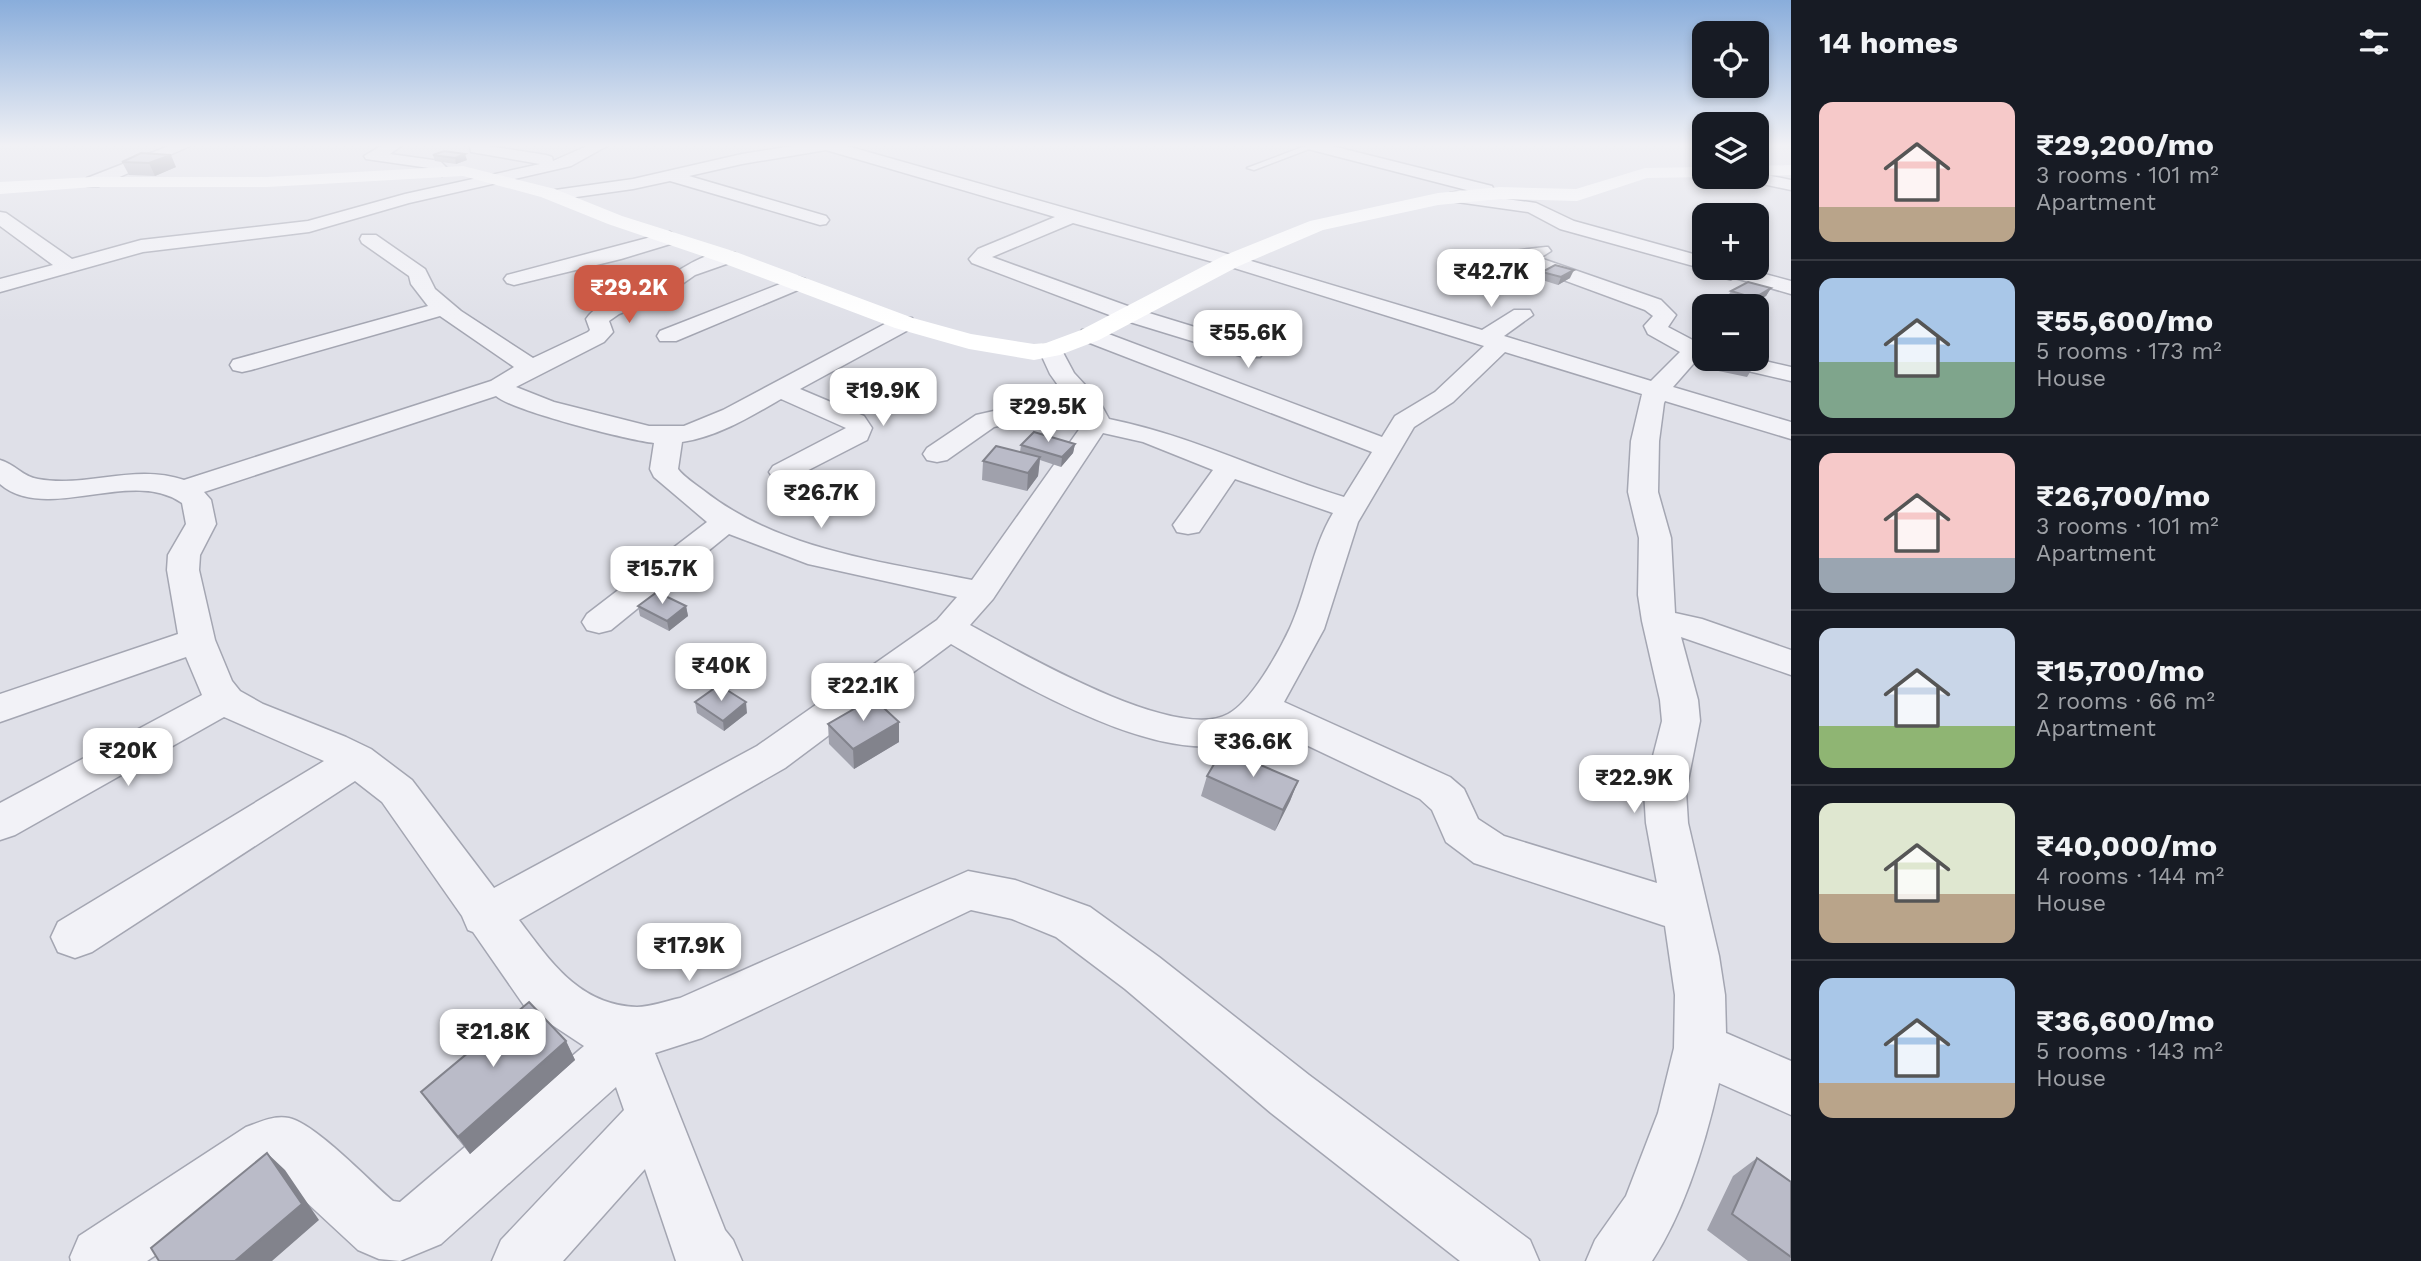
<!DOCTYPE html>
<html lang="en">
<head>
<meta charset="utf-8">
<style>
  body { margin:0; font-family:"Work Sans",sans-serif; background:#242831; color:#f1f3f6; height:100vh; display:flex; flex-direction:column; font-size:26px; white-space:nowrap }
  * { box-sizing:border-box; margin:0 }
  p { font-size:23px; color:#9ea1a6 }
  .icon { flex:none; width:38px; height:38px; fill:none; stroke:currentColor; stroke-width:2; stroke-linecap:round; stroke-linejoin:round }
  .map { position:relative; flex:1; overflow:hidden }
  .sheet { display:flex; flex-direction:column; background:#171b24; width:630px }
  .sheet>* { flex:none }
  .tools { position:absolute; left:1692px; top:21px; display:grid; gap:14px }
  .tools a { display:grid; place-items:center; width:77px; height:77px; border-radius:14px; background:#171b24; box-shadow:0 4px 10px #0003; font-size:35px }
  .price { position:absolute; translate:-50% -60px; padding:0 16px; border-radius:14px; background:#fff; color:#222; font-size:23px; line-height:46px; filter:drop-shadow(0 2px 4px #0008) }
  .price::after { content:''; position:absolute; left:50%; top:42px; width:21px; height:16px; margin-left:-10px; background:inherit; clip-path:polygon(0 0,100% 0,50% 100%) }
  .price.on { background:#cc5a46; color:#fff }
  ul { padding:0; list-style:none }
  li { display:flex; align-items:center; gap:21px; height:175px; padding:0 28px }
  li+li { border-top:2px solid #363941 }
  li span { display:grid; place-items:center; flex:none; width:196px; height:140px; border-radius:14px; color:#555 }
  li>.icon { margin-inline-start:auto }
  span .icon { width:84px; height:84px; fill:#fffc; stroke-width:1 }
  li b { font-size:30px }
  h2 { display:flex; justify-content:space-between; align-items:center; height:84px; padding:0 28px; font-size:30px }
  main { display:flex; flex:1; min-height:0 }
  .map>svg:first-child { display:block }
</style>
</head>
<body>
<main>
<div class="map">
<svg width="1791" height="1261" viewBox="0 0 1791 1261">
  <rect width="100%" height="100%" fill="#dfe0e8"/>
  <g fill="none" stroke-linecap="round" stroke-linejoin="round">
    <g stroke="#a4a6b2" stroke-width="3">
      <path id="lane" d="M1305,146H1317L1254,170L1247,168Z"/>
    </g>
    <g stroke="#a4a6b2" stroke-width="3">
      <path id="street" d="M169,146H190L99,186H87L85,182L87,178Z
        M381,146H401L390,154L440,161L450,171L442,176L429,168L366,159L364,156Z
        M470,146H488L546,155L552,157L553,161L587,146H607L571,166L409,203L309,232L143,252L0,292V279L53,265L0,226V212L6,213L72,259L141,240L308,221L405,194L540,164L471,152Z
        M793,146H847L1238,257L1482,330L1514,310H1530L1533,315L1504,336L1651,381L1680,352L1648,334L1644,326L1653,316L1645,310L1520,264L1483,268L1462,280L1455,278L1452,274C1456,268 1463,263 1470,260C1475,257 1543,246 1548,247L1551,251L1540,258L1661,300L1676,315L1668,327L1704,346V359L1712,360L1694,363L1673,387L1791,422V439L1665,401L1664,403L1659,441L1658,492L1671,538L1675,613L1702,619L1791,650V675L1681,637L1698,700L1700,721L1686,791L1688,823L1719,956L1725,995L1726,1033L1791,1061V1115L1719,1083C1706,1141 1685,1211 1652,1261H1586L1595,1240L1626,1196L1658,1113L1674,1048L1675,995L1665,926L1474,863L1446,842L1432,810L1420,799L1264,725C1198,793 1015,681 951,644L785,768L519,920C551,962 579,1005 637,1007C650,1007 666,1001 680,998L968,871L1015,880L1090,907L1159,957L1309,1075L1530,1240L1539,1261H1460L1271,1113L1125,989L1056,937L1012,919L971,910L702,1038L655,1053L725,1230L733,1240L742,1261H676L645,1169L563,1261H492L501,1240L624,1110L616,1087L441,1244L400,1261L379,1259L358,1250L277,1175L147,1261H71L70,1257L79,1236L246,1127C260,1122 274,1115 289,1118C316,1124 369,1181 393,1201L400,1202L584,1046L525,1007L473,932L468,930L462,916L382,802L355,781L92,952L75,958L58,952L51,937L58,922L324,761L224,717L15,835L0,840V803L202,695L186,657L0,722V694L178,634L167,570L168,555L186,524L182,503C132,467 46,524 0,484V460C15,464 23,477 38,479C87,488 135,463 184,480L491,381L514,367L440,316L251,370L242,372L233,370L230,365L233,360L428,306L411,284L409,276L362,243L360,239L362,235H376L425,269L435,289L461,311L533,358L588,332L590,330L586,319C600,299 629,298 650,288C673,276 707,246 735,253L738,257L735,261L695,275L665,296L619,314L609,321L613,332L604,342L516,387L554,402L649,426H684L723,410L896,318H912L915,323L912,328L800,389L864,416L872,428L867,440L793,478L783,481L773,478L769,472L773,466L846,428L781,399C750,417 717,437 682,442L678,469C684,477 694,483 703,490C779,550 880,561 972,580L1083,424L1080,411L1072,401L1033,418L994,427L947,460L937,462L927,460L923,454L927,448L976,415L1016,406L1060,388L1050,374L1039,350L1043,345H1059L1074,373L1098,399L1109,419C1190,435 1264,473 1344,497L1372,452L1082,340L1079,335L1082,330H1098L1382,437L1395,416L1435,392L1484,346L1231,267L1073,223L992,257L1136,309L1260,347L1264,352L1260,357H1244L1120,319L972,263L969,259L978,249L1055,217L826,150L742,164L689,176L826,216L829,220L826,224L820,225L670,181L633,189L555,200L546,195L555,190L633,179L742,154ZM1505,352L1642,394L1631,441L1628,492L1639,538L1638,595L1642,621L1660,700L1662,721L1644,791L1646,823L1657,883L1504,836L1478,819L1464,789L1450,777L1284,702L1324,629L1358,522L1414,427L1453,402ZM496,396C513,411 628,440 654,443L650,469L654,477L707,522L587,614L582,622L587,630L599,633L611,630L729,534L808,564L957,597L937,620L757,746L494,888L412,780L371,749L346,737L263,704L240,691L232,681L215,640L199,570L200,555L216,524L211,500L204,492ZM1103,433L1143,442L1213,470L1173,525L1177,532L1188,534L1199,532L1235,479L1333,513C1312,548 1307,591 1290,628C1279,652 1251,702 1228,714C1175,743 1020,652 970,625L993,599Z
        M1306,146H1332L1492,186L1494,190L1486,195L1308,149Z
        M1757,173L1791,180V190L1744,180L1742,177H1757Z
        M1456,192L1536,203L1574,221L1704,257V268H1709L1697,267L1560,229L1528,212L1450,201L1447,197L1450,193Z
        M670,232L679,238L677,242L621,259L514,285L507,283L504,279L507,275Z
        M1711,268H1742L1791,281V294L1714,272Z
        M798,277L805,279L808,283L805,287L676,341H660L657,336L660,331Z
        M1714,359H1756L1791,367V381L1718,364Z"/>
    </g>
    <use href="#lane" fill="#f2f2f7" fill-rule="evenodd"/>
    <use href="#street" fill="#f2f2f7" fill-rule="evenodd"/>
    <path fill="#fff" fill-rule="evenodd" d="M1791,165V175L1757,176V166Z
      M463,166L555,189L622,216L736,252L913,318L971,334L1034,344L1046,343L1081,330L1223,256L1310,221L1438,193L1500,187L1576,189L1645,168L1704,167L1706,177L1647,178L1577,201L1500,199L1438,205L1323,230L1239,266L1099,340L1060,355L1034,360L969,349L895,328L720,262L608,224L541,197L463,176L267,187H93L0,194V182L93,177H267Z"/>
  </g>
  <path fill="#a0a1ac" d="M141,153L176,167L155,176L129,175L122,162Z
    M433,155L467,160L456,164L435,161Z
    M1705,268H1744L1742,276L1730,281L1702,273Z
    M1542,272L1570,278L1558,285L1539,279Z
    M1771,288L1766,296L1749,305L1726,299L1731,291Z
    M1706,359H1748L1752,369L1747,377L1704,368Z
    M1075,444L1073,453L1061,467L1040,460L1038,476L1027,491L982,480L983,461L1020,452L1021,445Z
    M638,606H686L688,616L669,631L640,616Z
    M695,702L747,713L724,731L697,713Z
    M828,724L899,742L854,769L829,744Z
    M1207,776L1298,781L1290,801L1275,831L1201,796Z
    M566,1041L575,1060L470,1154L434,1110L421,1092Z
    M1757,1158L1791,1182V1261H1748L1707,1230L1733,1176Z"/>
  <path fill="#82838c" d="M465,154L467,160L456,164L455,158Z
    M171,155L176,167L155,176L149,163Z
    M1747,269L1742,276L1730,281L1735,274Z
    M1574,270L1570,278L1558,285L1561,277Z
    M1771,288L1766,296L1749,305L1754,298Z
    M1075,444L1073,453L1061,467L1062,457Z
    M1040,457L1038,476L1027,491L1028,473Z
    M686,606L688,616L669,631L667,621Z
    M746,702L747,713L724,731L723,721Z
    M899,722V742L854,769L853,749Z
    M1298,781L1290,801L1275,831L1283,810Z
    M566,1041L575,1060L470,1154L458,1137Z
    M267,1153L285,1170L319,1220L272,1261H235Z"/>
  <path fill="#babbc8" stroke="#82838c" stroke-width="2" d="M444,151L465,154L455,158L433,155Z
    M141,153L171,155L149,163L122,162Z
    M1555,265L1574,270L1561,277L1542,272Z
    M1715,268H1744L1747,269L1735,274Z
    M1748,282L1771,288L1754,298L1731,291Z
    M1710,359H1748L1753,360L1752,369Z
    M1034,432L1075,444L1062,457L1021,445Z
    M996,446L1040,457L1028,473L983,461Z
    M657,592L686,606L667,621L638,606Z
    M719,685L746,702L723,721L695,702Z
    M873,698L899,722L853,749L828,724Z
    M1223,749L1298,781L1283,810L1207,776Z
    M529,1002L566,1041L458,1137L421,1092Z
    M267,1153L302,1204L235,1261H159L151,1248Z
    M1757,1158L1791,1182V1257L1732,1214Z"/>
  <linearGradient id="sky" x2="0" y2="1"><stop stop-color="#89addb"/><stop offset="0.45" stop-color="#f1f1f5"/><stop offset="1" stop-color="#f1f1f5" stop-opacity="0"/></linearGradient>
  <rect width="1791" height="323" fill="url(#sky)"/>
</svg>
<div class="tools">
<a><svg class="icon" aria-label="locate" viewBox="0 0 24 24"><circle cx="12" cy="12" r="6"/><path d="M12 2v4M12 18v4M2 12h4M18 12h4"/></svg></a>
<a><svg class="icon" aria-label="layers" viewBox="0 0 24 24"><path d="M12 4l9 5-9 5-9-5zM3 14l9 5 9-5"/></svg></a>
<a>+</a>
<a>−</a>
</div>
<b class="price" style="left:1491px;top:309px">₹42.7K</b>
<b class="price on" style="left:629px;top:325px">₹29.2K</b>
<b class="price" style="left:1248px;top:370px">₹55.6K</b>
<b class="price" style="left:883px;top:428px">₹19.9K</b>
<b class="price" style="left:1048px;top:444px">₹29.5K</b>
<b class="price" style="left:821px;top:530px">₹26.7K</b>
<b class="price" style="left:662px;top:606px">₹15.7K</b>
<b class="price" style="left:721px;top:703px">₹40K</b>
<b class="price" style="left:863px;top:723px">₹22.1K</b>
<b class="price" style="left:1253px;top:779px">₹36.6K</b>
<b class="price" style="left:128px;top:788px">₹20K</b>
<b class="price" style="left:1634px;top:815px">₹22.9K</b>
<b class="price" style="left:689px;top:983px">₹17.9K</b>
<b class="price" style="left:493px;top:1069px">₹21.8K</b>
</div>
<section class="sheet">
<h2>14 homes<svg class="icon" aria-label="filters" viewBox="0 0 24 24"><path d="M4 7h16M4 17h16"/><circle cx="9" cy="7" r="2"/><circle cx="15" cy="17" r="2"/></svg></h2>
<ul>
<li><span style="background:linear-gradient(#f6c9c9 75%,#b9a48a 0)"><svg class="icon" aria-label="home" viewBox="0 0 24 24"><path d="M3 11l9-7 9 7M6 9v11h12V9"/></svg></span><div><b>₹29,200/mo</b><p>3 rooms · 101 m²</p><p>Apartment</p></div></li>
<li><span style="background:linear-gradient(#a9c7e8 60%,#7fa58c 0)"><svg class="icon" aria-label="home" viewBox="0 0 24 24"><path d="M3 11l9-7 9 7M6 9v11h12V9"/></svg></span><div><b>₹55,600/mo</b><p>5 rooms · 173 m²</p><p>House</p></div></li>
<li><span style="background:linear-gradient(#f6c9c9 75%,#9aa5b1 0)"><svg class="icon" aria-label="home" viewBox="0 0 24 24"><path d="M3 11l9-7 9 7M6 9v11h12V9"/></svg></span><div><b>₹26,700/mo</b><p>3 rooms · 101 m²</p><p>Apartment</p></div></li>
<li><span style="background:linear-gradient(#c9d6e8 70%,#8fb573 0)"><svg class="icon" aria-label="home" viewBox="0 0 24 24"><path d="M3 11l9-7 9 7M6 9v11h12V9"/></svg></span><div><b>₹15,700/mo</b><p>2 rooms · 66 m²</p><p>Apartment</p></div></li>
<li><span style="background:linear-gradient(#dfe7d0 65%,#b9a48a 0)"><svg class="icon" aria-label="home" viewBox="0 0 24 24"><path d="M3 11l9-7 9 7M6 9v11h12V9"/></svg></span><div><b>₹40,000/mo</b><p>4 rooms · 144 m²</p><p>House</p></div></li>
<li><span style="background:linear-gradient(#a9c7e8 75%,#b9a48a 0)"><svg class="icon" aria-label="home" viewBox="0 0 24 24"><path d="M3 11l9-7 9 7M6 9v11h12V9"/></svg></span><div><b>₹36,600/mo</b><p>5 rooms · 143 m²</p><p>House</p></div></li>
</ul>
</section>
</main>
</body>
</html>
